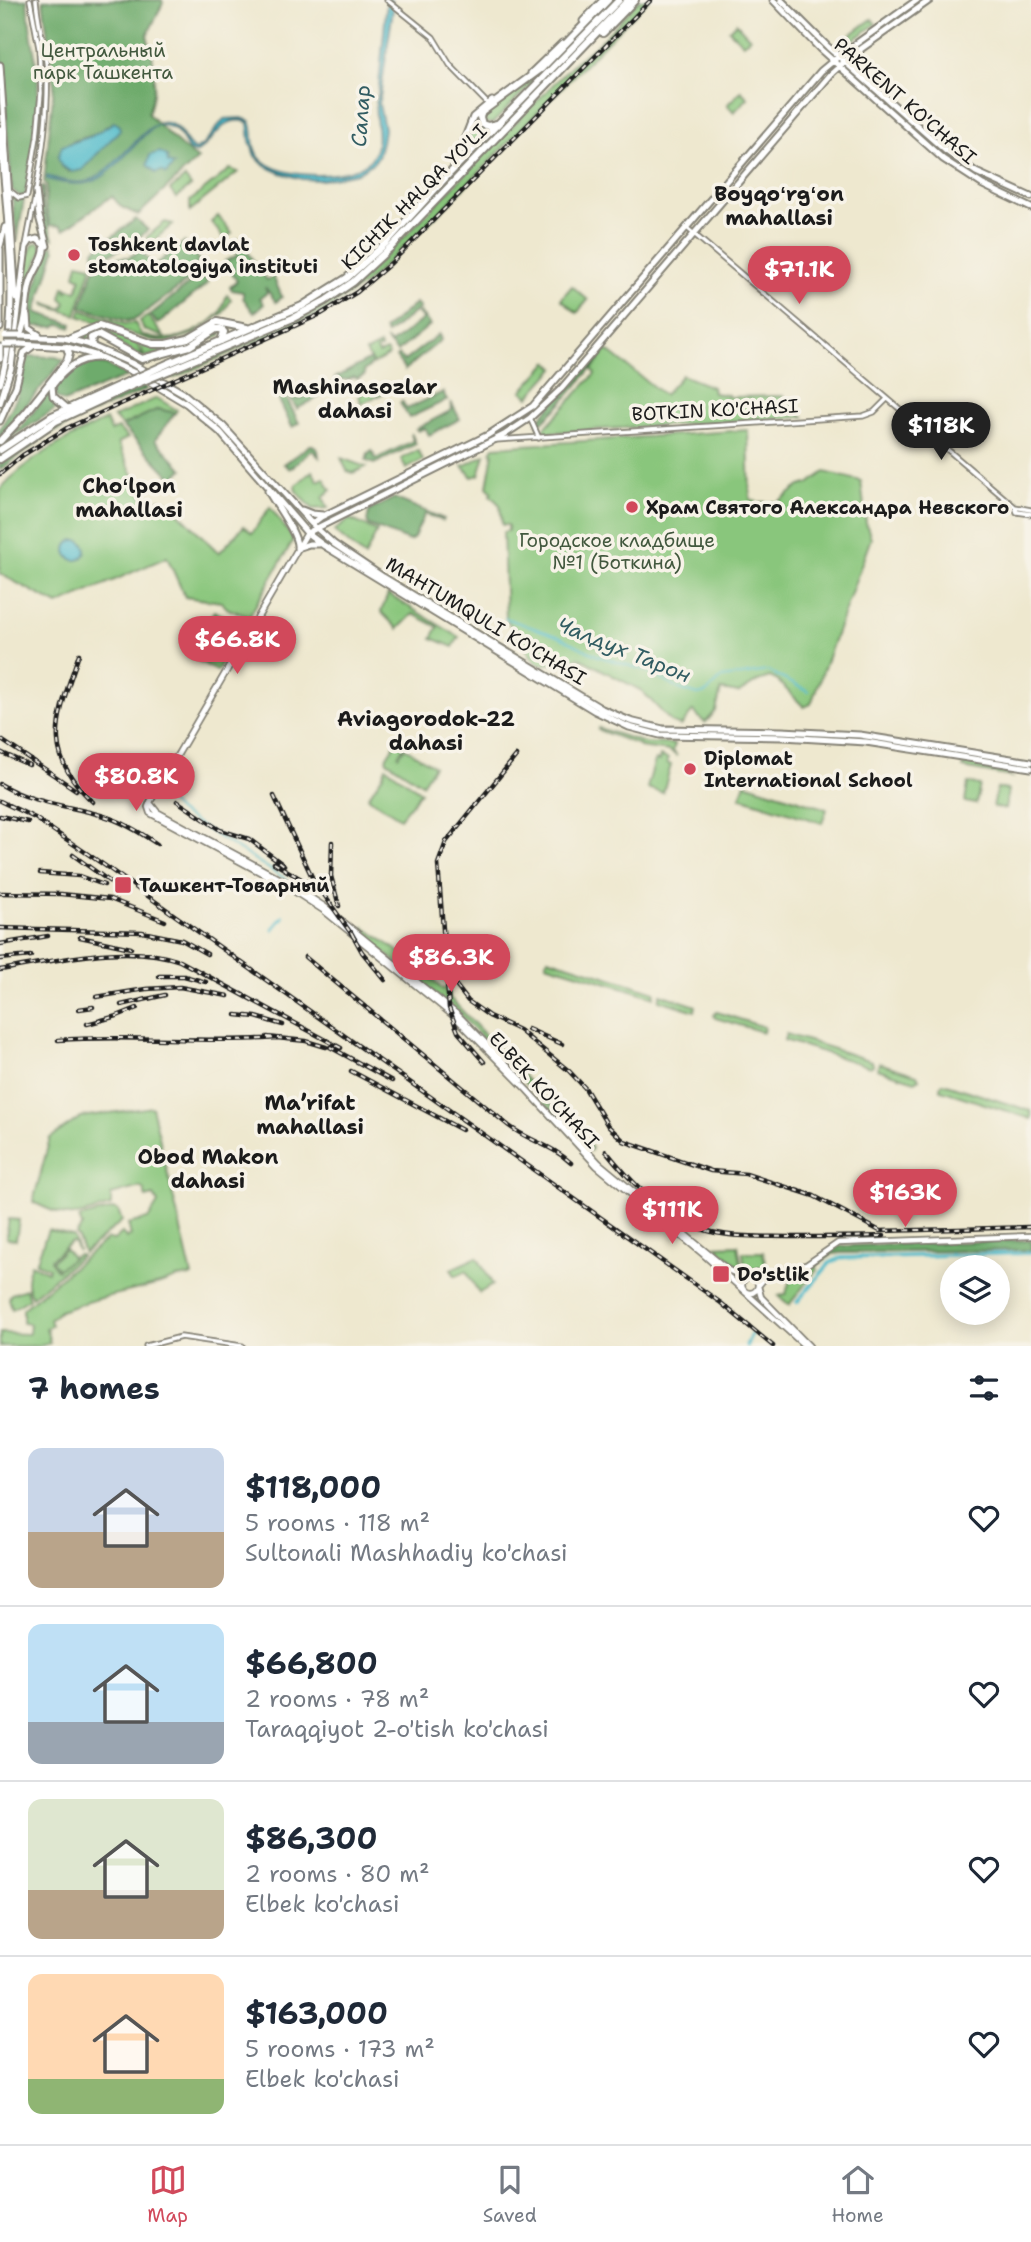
<!DOCTYPE html>
<html lang="en">
<head>
<meta charset="utf-8">
<style>
  body { margin:0; font-family:"Shantell Sans",sans-serif; background:#f2f2f3; color:#1f2937; height:100vh; display:flex; flex-direction:column; font-size:26px; white-space:nowrap }
  * { box-sizing:border-box; margin:0 }
  p { font-size:23px; color:#747a83 }
  .icon { flex:none; width:38px; height:38px; fill:none; stroke:currentColor; stroke-width:2; stroke-linecap:round; stroke-linejoin:round }
  .map { position:relative; height:1346px; overflow:hidden }
  .panel { display:flex; flex-direction:column; background:#fff; flex:1 }
  .panel>* { flex:none }
  .fabs { position:absolute; left:940px; top:1255px; display:grid; gap:14px }
  .fabs a { display:grid; place-items:center; width:70px; height:70px; border-radius:50%; background:#fff; box-shadow:0 4px 18px #0003; font-size:35px }
  .price { position:absolute; translate:-50% -60px; padding:0 16px; border-radius:24px; background:#d1495b; color:#fff; font-size:23px; line-height:46px; filter:drop-shadow(0 2px 4px #0008) }
  .price::after { content:''; position:absolute; left:50%; top:42px; width:21px; height:16px; margin-left:-10px; background:inherit; clip-path:polygon(0 0,100% 0,50% 100%) }
  .price.selected { background:#222; color:#fff }
  ul { padding:0; list-style:none }
  li { display:flex; align-items:center; gap:21px; height:175px; padding:0 28px }
  li+li { border-top:2px solid #e0e1e3 }
  li span { display:grid; place-items:center; flex:none; width:196px; height:140px; border-radius:14px; color:#555 }
  li>.icon { margin-inline-start:auto }
  span .icon { width:84px; height:84px; fill:#fffc; stroke-width:1 }
  li b { font-size:30px }
  h2 { display:flex; justify-content:space-between; align-items:center; height:84px; padding:0 28px; font-size:30px }
  .menu { display:flex; justify-content:space-around; align-items:center; height:98px; border-top:2px solid #e0e1e3; background:#fff; font-size:19px; color:#747a83 }
  .menu a { display:grid; justify-items:center; gap:4px }
  .menu .selected { color:#d1495b }
  .map>svg:first-child { display:block }
</style>
</head>
<body>
<div class="map">
<svg width="1031" height="1346" viewBox="0 0 1031 1346">
  <rect width="100%" height="100%" fill="#f7f3e8"/>
  <filter id="ink" filterUnits="userSpaceOnUse"><feTurbulence type="fractalNoise" baseFrequency=".0143" numOctaves="2"/><feDisplacementMap in="SourceGraphic" scale="14" xChannelSelector="R" yChannelSelector="G"/><feConvolveMatrix kernelMatrix="1 2 1 2 8 2 1 2 1" color-interpolation-filters="sRGB"/></filter>
  <filter id="wash" filterUnits="userSpaceOnUse"><feTurbulence type="fractalNoise" baseFrequency=".00686" numOctaves="4" result="noise"/><feDisplacementMap in="SourceGraphic" scale="28" xChannelSelector="R" yChannelSelector="G"/><feGaussianBlur stdDeviation="1.57" result="paint"/><feColorMatrix in="noise" values="0 0 0 0 0 0 0 0 0 0 0 0 0 0 0 0 0 1.4 0 .05"/><feComposite in="paint" operator="in"/></filter>
  <g filter="url(#wash)">
    <rect width="100%" height="100%" fill="#eee8cf"/>
    <path fill="#89c67c" stroke="#52714c" stroke-width="2" d="M611,0H615L493,123H484L482,115L528,82L582,33Z
      M639,0H648L447,205L365,284L322,312L174,378L169,373L208,359L298,319L323,306L366,276L575,62L600,42Z
      M872,19L876,24L847,44L843,45L841,42Z
      M736,23L750,38L743,44L729,30Z
      M741,91L748,98L734,112L727,105Z
      M478,114V123L487,129L461,158Z
      M230,169L238,172L190,211V201Z
      M185,178L191,186L176,198L170,190Z
      M218,216L232,233L225,239L211,222Z
      M165,222L173,224L147,246V237Z
      M38,242L41,244L42,251L27,289L21,325L19,326L29,253L33,244Z
      M78,263L92,266L76,315L45,305V303L63,309L66,303L61,298L64,287L67,288L66,293L68,289L77,291L81,278L75,275Z
      M572,286L588,300L577,313L561,299Z
      M227,295L231,300L223,313L194,333L168,342L150,340L79,316L81,310L125,324L135,323L141,334C166,346 198,335 218,315C223,310 224,301 227,295Z
      M148,316L164,337L144,330L140,321Z
      M217,323L237,328L218,324L202,337L187,346L144,357L140,342C170,352 192,339 217,323Z
      M98,328L136,340L142,357L97,332L90,334L88,340L79,336Z
      M218,331L222,333L221,335C194,344 174,361 145,364V361L187,350Z
      M380,345L381,348L377,350L379,354L386,351L389,355L373,364L366,352Z
      M607,350L664,395L682,375L712,387L713,393L728,395V397L783,396L804,417L540,433L595,374L592,370Z
      M548,362L555,368L529,397L522,391Z
      M385,382L389,384L386,387L388,391L361,404L359,395Z
      M157,398L177,410L175,413L158,409L122,426L114,417Z
      M106,420L111,431L118,428L128,438L118,443L147,505L159,499L167,501L219,553L244,526L252,533L270,507L293,539L291,544L249,617L228,609L221,602L185,597L167,557L58,605L0,574V489C29,457 68,438 106,420Z
      M748,430L750,499L757,502H778L800,486L808,484L825,472L861,481L866,523L871,538L811,704L804,707L778,681L770,677L758,681L739,693L721,690L716,711L705,723L693,711L681,726L672,723L642,691L578,657L560,666L556,663L540,665L535,662L506,619L503,532L508,531V525H502L500,505L490,495L492,492L487,487L493,453L491,452L494,447Z
      M418,450L423,460L406,469L401,459Z
      M485,455L479,475L472,477L463,466Z
      M341,458L366,467L353,473L347,471Z
      M312,471L318,481L324,478L331,490L323,497L328,508L313,509L296,491L295,486Z
      M350,519L377,531L365,557L334,531Z
      M388,594L459,637L453,647L432,638L438,627L413,614L398,629L381,612Z
      M214,611L243,627L217,671L188,655Z
      M599,728L645,743L675,744L673,751L677,756L669,751L640,747L639,745L598,730Z
      M400,736L407,740L398,756L405,748L434,766L422,784L387,761L386,758Z
      M660,756L668,759L667,763L671,765L663,793L647,788L655,760L659,761Z
      M965,762L1002,768L1011,777L963,768Z
      M386,767L421,792L400,818L368,797L383,775Z
      M745,783L827,809L822,823L740,797Z
      M968,783L980,785L976,804L965,802Z
      M997,788L1008,790L1005,809L993,807Z
      M364,927L416,964L442,989L450,987V998L592,1148L590,1151L457,1012L361,933Z
      M548,958L655,992L654,997L546,964Z
      M661,994L696,1006L695,1011L659,1000Z
      M717,1012L764,1027L763,1032L715,1018L714,1015Z
      M786,1034L872,1061L873,1065L870,1067L784,1040Z
      M879,1063L917,1075L919,1079L915,1081L877,1069Z
      M943,1083L1031,1111V1119L941,1090L940,1086Z
      M152,1107L192,1276L176,1278L160,1284L97,1299L60,1311L50,1320L52,1325L46,1328L50,1343L38,1346H0V1333L29,1334L30,1324L23,1323V1309L107,1239L114,1240L122,1233L126,1238L131,1236L128,1224L148,1219L158,1203L154,1196L146,1198L144,1190L140,1187L111,1195V1206C71,1217 71,1221 33,1202L50,1138L81,1117Z
      M114,1209L118,1210L122,1221L84,1253L76,1234L82,1226L79,1218Z
      M9,1219L19,1220L16,1240L6,1238Z
      M48,1230L73,1236L78,1251L74,1243L71,1242L51,1259V1262L57,1270L78,1254L81,1256L32,1297C25,1285 26,1277 31,1264L48,1272L49,1268L36,1263Z
      M738,1245L742,1269L716,1246Z
      M65,1249L73,1258L58,1269L52,1261Z
      M743,1252H763L766,1267L745,1270Z
      M477,1257L493,1285L479,1293L466,1271L455,1276L451,1269Z
      M812,1266L817,1267V1269L789,1305L779,1296L786,1294L792,1272Z
      M26,1289L29,1299L12,1309L9,1298L11,1294Z"/>
    <path fill="#6eab6c" stroke="#456444" stroke-width="2" fill-rule="evenodd" d="M0,0H27C29,27 36,54 38,81C39,120 31,158 25,196H20L12,190L0,38Z
      M43,0H162L163,3L147,36C156,62 157,88 148,114C164,129 179,147 198,159L138,215L121,207L112,196L64,230L60,226L50,225L45,203L47,185L44,182L54,85ZM112,123L118,132L69,172L61,166L72,141L94,135Z
      M41,186L44,187L42,203L53,239L47,237L40,211Z
      M12,196L24,200L17,242Z
      M136,219L148,230L132,244L95,261L94,250Z
      M238,239L267,280L273,276L282,297L276,302L265,287L267,293L260,298L264,304L254,313L243,298V292L232,290L230,287L237,281L232,274L234,270L225,261L238,255L229,244Z
      M184,242L199,259L189,280L136,319L127,321L81,307L94,269L114,258L130,257L140,250L154,266Z
      M53,245L55,250L36,312L72,324L71,328L60,324L55,327L33,326L30,323L35,288L50,246Z
      M204,278L208,283L158,324L150,315L194,280Z
      M416,303L420,308L387,334L384,330Z
      M420,312L430,325L397,352L385,339L391,344L423,319L418,313Z
      M439,334L441,340L405,370L396,357L399,355L404,361Z
      M603,349L606,351L559,406L538,426V420Z
      M28,356L56,357L64,360L0,437V429L17,397Z
      M370,359L372,364L364,371L365,375L357,379L354,377L347,380L344,379L336,382L335,378Z
      M93,363L106,365L128,376L64,402L56,397V387C66,374 76,366 93,363Z
      M333,384L335,388L297,409L288,394L292,392L297,400Z
      M145,387L147,389L105,408L107,399L134,388Z
      M443,392L447,400L409,418L400,403L402,401L407,409Z
      M284,393L299,423L292,427L277,396Z
      M48,394L59,407L6,441V439L18,430Z
      M451,402L460,419L429,435L425,428L418,431L416,429L452,410Z
      M95,406L101,409L48,435L0,470V464C28,439 61,421 95,406Z
      M158,409L175,413L155,440L183,469L173,479L122,426Z
      M411,433L416,444L374,464L366,461L368,454L372,451L376,459L413,441Z
      M310,445H313L318,450L319,457L312,450L290,469L284,464Z
      M394,498L444,519L443,521L425,514L413,539L409,541L369,525L367,522L369,511Z
      M1031,1240V1250L840,1253L833,1254L816,1266L814,1264L831,1251L841,1246Z"/>
    <path fill="#50bbcb" stroke="#366c74" stroke-width="2" d="M387,0H391L393,9L379,104L384,129L382,142L378,156L374,162L357,173L322,180L302,179L281,173L265,166L255,156L250,141L248,122C221,113 215,143 195,153L189,151C181,136 177,124 157,125C149,129 143,136 137,143C105,177 96,193 47,179V176C59,180 72,184 84,182C117,176 146,113 170,124C184,130 183,143 195,150L204,144L224,119L242,118L250,121C255,132 250,146 259,157C276,180 354,181 371,159C386,139 370,115 378,95Z
      M114,122L119,125L120,130L82,170L72,172L61,166L58,157L62,146L92,136Z
      M160,152L167,156L168,163L174,165L166,174L162,171L156,173L147,165L150,155Z
      M66 550a10 10 0 1 1 20 0a10 10 0 1 1-20 0Z"/>
    <g fill="none" stroke-linecap="round" stroke-linejoin="round">
      <path stroke="#50bbcb" stroke-width="2" d="M505,618L560,637L598,656L647,671L679,689L698,695L706,693L722,678L768,671L809,692
        M91,762C112,766 137,769 152,787
        M167,800L179,812L303,890"/>
      <path stroke="#50bbcb" stroke-width="3.5" d="M273,929L283,917
        M797,1302L830,1263L840,1258L1031,1253
        M746,1346L751,1335"/>
    </g>
  </g>
  <g filter="url(#ink)">
    <g fill="none" stroke-linecap="round" stroke-linejoin="round">
      <g stroke="#858276" stroke-width="7">
        <path id="tertiary" d="M36,0C38,24 45,46 47,70C49,110 43,151 36,190
          M387,0L433,37L450,65L489,105
          M10,191L19,198L27,196L37,137L41,93L39,48L30,0
          M687,228L1015,507L1017,512
          M26,245L35,198
          M530,418L539,438
          M496,440L863,416L874,412L887,399
          M1015,507L1031,510
          M1017,512L1031,514
          M146,1346L181,1337L242,1346"/>
      </g>
      <g stroke="#858276" stroke-width="8">
        <path id="secondary" d="M307,533L150,802L148,807L150,813L286,886L323,910L456,1018L527,1090L597,1166L703,1254L805,1346
          M150,803L157,812L288,883L325,907L458,1015L522,1080
          M559,1120L599,1163L728,1270L744,1277L757,1273
          M742 1285a8 8 0 1 1 16 0a8 8 0 1 1-16 0Z
          M809,1346L761,1297L758,1286L768,1274L806,1265L838,1243L1031,1236"/>
      </g>
      <g stroke="#858276" stroke-width="9">
        <path id="primary" d="M773,0L820,49L943,159L983,185L1031,208
          M781,0L828,47L946,151L976,172L1031,197
          M583,21L603,0
          M0,65L16,299
          M856,72V63L860,51
          M531,73L562,43
          M0,129C5,205 22,312 0,384
          M454,166L473,117L492,101
          M36,191L39,216L47,246
          M0,246L5,227
          M0,249V328
          M28,315L29,328L39,335
          M20,344L67,347L98,356L137,374L187,404L220,432L307,533L323,545L595,711L629,727L660,735L783,737L866,742L1031,768
          M0,347V359
          M0,403L11,368L26,247L30,241L37,239L44,245C46,257 35,269 31,281C25,299 28,319 20,336L64,338L87,344L131,363L183,393L223,426L312,524L334,544L383,577L602,709L630,721L663,729L782,731L860,735L1031,762
          M67,408L53,396L52,386C64,370 78,357 100,358
          M0,421L16,386L24,353L33,346
          M268,491C275,504 299,535 297,548L309,544H319
          M302,510L312,514L323,515
          M312,524L321,517L488,435L533,406L821,71L839,56L917,0
          M307,533L504,435L530,418L561,389L832,73L851,56L930,0"/>
      </g>
      <g stroke="#858276" stroke-width="10">
        <path id="trunk" d="M603,33L635,0
          M497,124L488,126L482,124L480,117L482,112L542,68L608,0
          M70,338L99,326L153,344H166L188,339L217,322L247,328
          M92,346L91,338L98,335L142,359L190,346L216,329H221L224,332L221,341
          M167,364L302,306L347,278L386,243L448,175L619,0
          M170,370L293,318L325,301L353,282L392,246L628,0
          M0,441L25,414L67,361L69,354L67,347
          M0,450L52,416L129,381
          M0,459L56,421L131,386"/>
      </g>
      <use href="#tertiary" stroke="#fff" stroke-width="3.5"/>
      <use href="#secondary" stroke="#fff" stroke-width="4.5"/>
      <use href="#primary" stroke="#fff" stroke-width="5"/>
      <use href="#trunk" stroke="#fff" stroke-width="6"/>
      <g stroke="#1c1c1c" stroke-width="4.5">
        <path id="rail" d="M0,474L23,455L67,428L321,314L357,292L391,263L651,0
          M79,654C59,715 38,751 93,802
          M0,739L76,790
          M0,752L29,765
          M0,784C33,804 68,805 104,816C124,822 141,833 157,844
          M274,796L313,879L355,939
          M0,801L35,818L104,865L721,1303L773,1346
          M177,801L220,830L249,839L284,865
          M0,816L28,822
          M332,842L331,876L339,906
          M73,855L124,892
          M274,863L313,886
          M40,873L79,876L104,885
          M0,893L61,894L110,899L165,921
          M0,928L142,932L182,940L207,954
          M351,932L362,952L385,980
          M80,937L131,948
          M0,944L48,936
          M305,957L509,1126C529,1141 552,1145 571,1163
          M0,959L31,956
          M446,959L454,983L468,1001L489,1016L519,1030L569,1071L585,1088L608,1126L624,1141L711,1171L746,1174L814,1196L880,1231L1031,1227
          M0,970C54,961 128,942 180,961L341,1048
          M159,976H184L206,982
          M96,997L146,989L180,987L228,996
          M121,1005L165,995
          M79,1009L93,1007
          M236,1015L256,1017L283,1025
          M87,1024L117,1016L137,1008
          M528,1029L562,1044
          M267,1037L306,1041L326,1047
          M58,1040C131,1034 204,1044 277,1038
          M330,1047L392,1081
          M484,1062L458,1032L449,1008L438,864L446,842L516,756
          M351,1071L462,1130
          M606,1151C626,1176 653,1204 681,1220C715,1240 755,1236 792,1237C823,1237 853,1237 884,1236"/>
      </g>
      <use href="#rail" stroke="#f7f3e8" stroke-width="2" stroke-dasharray="5" stroke-linecap="butt"/>
      <g stroke="#858276" stroke-width="9" stroke-linecap="butt">
        <path id="primary-bridge" d="M5,336H20
          M4,344H20"/>
      </g>
      <g stroke="#858276" stroke-width="10" stroke-linecap="butt">
        <path id="trunk-bridge" d="M129,381L167,364
          M131,386L170,370"/>
      </g>
      <use href="#primary-bridge" stroke="#fff" stroke-width="5"/>
      <use href="#trunk-bridge" stroke="#fff" stroke-width="6"/>
    </g>
  </g>
  <g fill="#d1495b" stroke="#f7f3e8" stroke-width="2.5">
    <circle cx="74" cy="255" r="7"/>
    <circle cx="632" cy="507" r="7"/>
    <circle cx="690" cy="769" r="7"/>
    <rect x="114" y="876" width="18" height="18" rx="3.5"/>
    <rect x="712" y="1265" width="18" height="18" rx="3.5"/>
  </g>
  <g text-anchor="middle" dominant-baseline="central" stroke-width="7" stroke-linejoin="round" paint-order="stroke">
    <g font-size="19" fill="#42583e" stroke="#f7f3e8">
      <text x="103" y="50">Центральный<tspan x="103" dy="22">парк Ташкента</tspan></text>
      <text x="617" y="540">Городское кладбище<tspan x="617" dy="22">№1 (Боткина)</tspan></text>
    </g>
    <g font-size="19" fill="#1c1c1c" stroke="#f7f3e8">
      <text transform="translate(905 101) rotate(41)">PARKENT KO'CHASI</text>
      <text transform="translate(414 197) rotate(-45)">KICHIK HALQA YO'LI</text>
      <text transform="translate(715 410) rotate(-3)">BOTKIN KO'CHASI</text>
      <text transform="translate(486 621) rotate(31)">MAHTUMQULI KO'CHASI</text>
      <text transform="translate(544 1090) rotate(47)">ELBEK KO'CHASI</text>
    </g>
    <g font-size="19" font-weight="bold" fill="#1c1c1c" stroke="#f7f3e8" text-anchor="start">
      <text x="88" y="244">Toshkent davlat<tspan x="88" dy="22">stomatologiya instituti</tspan></text>
      <text x="646" y="507">Храм Святого Александра Невского</text>
      <text x="704" y="758">Diplomat<tspan x="704" dy="22">International School</tspan></text>
      <text x="139" y="885">Ташкент-Товарный</text>
      <text x="737" y="1274">Do'stlik</text>
    </g>
    <g font-size="21" font-style="italic" fill="#315c62" stroke="#f7f3e8">
      <text transform="translate(361 116) rotate(-86)">Салар</text>
      <text transform="translate(624 650) rotate(22)">Чалдух Тарон</text>
    </g>
    <g font-size="21" font-weight="bold" fill="#1c1c1c" stroke="#f7f3e8">
      <text x="779" y="194">Boyqoʻrgʻon<tspan x="779" dy="24">mahallasi</tspan></text>
      <text x="355" y="387">Mashinasozlar<tspan x="355" dy="24">dahasi</tspan></text>
      <text x="129" y="486">Choʻlpon<tspan x="129" dy="24">mahallasi</tspan></text>
      <text x="426" y="719">Aviagorodok-22<tspan x="426" dy="24">dahasi</tspan></text>
      <text x="310" y="1103">Maʼrifat<tspan x="310" dy="24">mahallasi</tspan></text>
      <text x="208" y="1157">Obod Makon<tspan x="208" dy="24">dahasi</tspan></text>
    </g>
  </g>
</svg>
<div class="fabs">
<a><svg class="icon" aria-label="layers" viewBox="0 0 24 24"><path d="M12 4l9 5-9 5-9-5zM3 14l9 5 9-5"/></svg></a>
</div>
<b class="price" style="left:799px;top:306px">$71.1K</b>
<b class="price selected" style="left:941px;top:462px">$118K</b>
<b class="price" style="left:237px;top:676px">$66.8K</b>
<b class="price" style="left:136px;top:813px">$80.8K</b>
<b class="price" style="left:451px;top:994px">$86.3K</b>
<b class="price" style="left:905px;top:1229px">$163K</b>
<b class="price" style="left:672px;top:1246px">$111K</b>
</div>
<section class="panel">
<h2>7 homes<svg class="icon" aria-label="filters" viewBox="0 0 24 24"><path d="M4 7h16M4 17h16"/><circle cx="9" cy="7" r="2"/><circle cx="15" cy="17" r="2"/></svg></h2>
<ul>
<li><span style="background:linear-gradient(#c9d6e8 60%,#b9a48a 0)"><svg class="icon" aria-label="home" viewBox="0 0 24 24"><path d="M3 11l9-7 9 7M6 9v11h12V9"/></svg></span><div><b>$118,000</b><p>5 rooms · 118 m²</p><p>Sultonali Mashhadiy ko'chasi</p></div><svg class="icon" aria-label="heart" viewBox="0 0 24 24"><path d="M12 20l-8-8c-3-5 5-10 8-4 3-6 11-1 8 4z"/></svg></li>
<li><span style="background:linear-gradient(#bfe0f5 70%,#9aa5b1 0)"><svg class="icon" aria-label="home" viewBox="0 0 24 24"><path d="M3 11l9-7 9 7M6 9v11h12V9"/></svg></span><div><b>$66,800</b><p>2 rooms · 78 m²</p><p>Taraqqiyot 2-o'tish ko'chasi</p></div><svg class="icon" aria-label="heart" viewBox="0 0 24 24"><path d="M12 20l-8-8c-3-5 5-10 8-4 3-6 11-1 8 4z"/></svg></li>
<li><span style="background:linear-gradient(#dfe7d0 65%,#b9a48a 0)"><svg class="icon" aria-label="home" viewBox="0 0 24 24"><path d="M3 11l9-7 9 7M6 9v11h12V9"/></svg></span><div><b>$86,300</b><p>2 rooms · 80 m²</p><p>Elbek ko'chasi</p></div><svg class="icon" aria-label="heart" viewBox="0 0 24 24"><path d="M12 20l-8-8c-3-5 5-10 8-4 3-6 11-1 8 4z"/></svg></li>
<li><span style="background:linear-gradient(#ffd9b3 75%,#8fb573 0)"><svg class="icon" aria-label="home" viewBox="0 0 24 24"><path d="M3 11l9-7 9 7M6 9v11h12V9"/></svg></span><div><b>$163,000</b><p>5 rooms · 173 m²</p><p>Elbek ko'chasi</p></div><svg class="icon" aria-label="heart" viewBox="0 0 24 24"><path d="M12 20l-8-8c-3-5 5-10 8-4 3-6 11-1 8 4z"/></svg></li>
</ul>
</section>
<nav class="menu">
<a class="selected"><svg class="icon" aria-label="map" viewBox="0 0 24 24"><path d="M3 6l6-2 6 2 6-2v14l-6 2-6-2-6 2zM9 4v14M15 6v14"/></svg>Map</a>
<a><svg class="icon" aria-label="saved" viewBox="0 0 24 24"><path d="M7 4h10v16l-5-4-5 4z"/></svg>Saved</a>
<a><svg class="icon" aria-label="home" viewBox="0 0 24 24"><path d="M3 11l9-7 9 7M6 9v11h12V9"/></svg>Home</a>
</nav>
</body>
</html>
